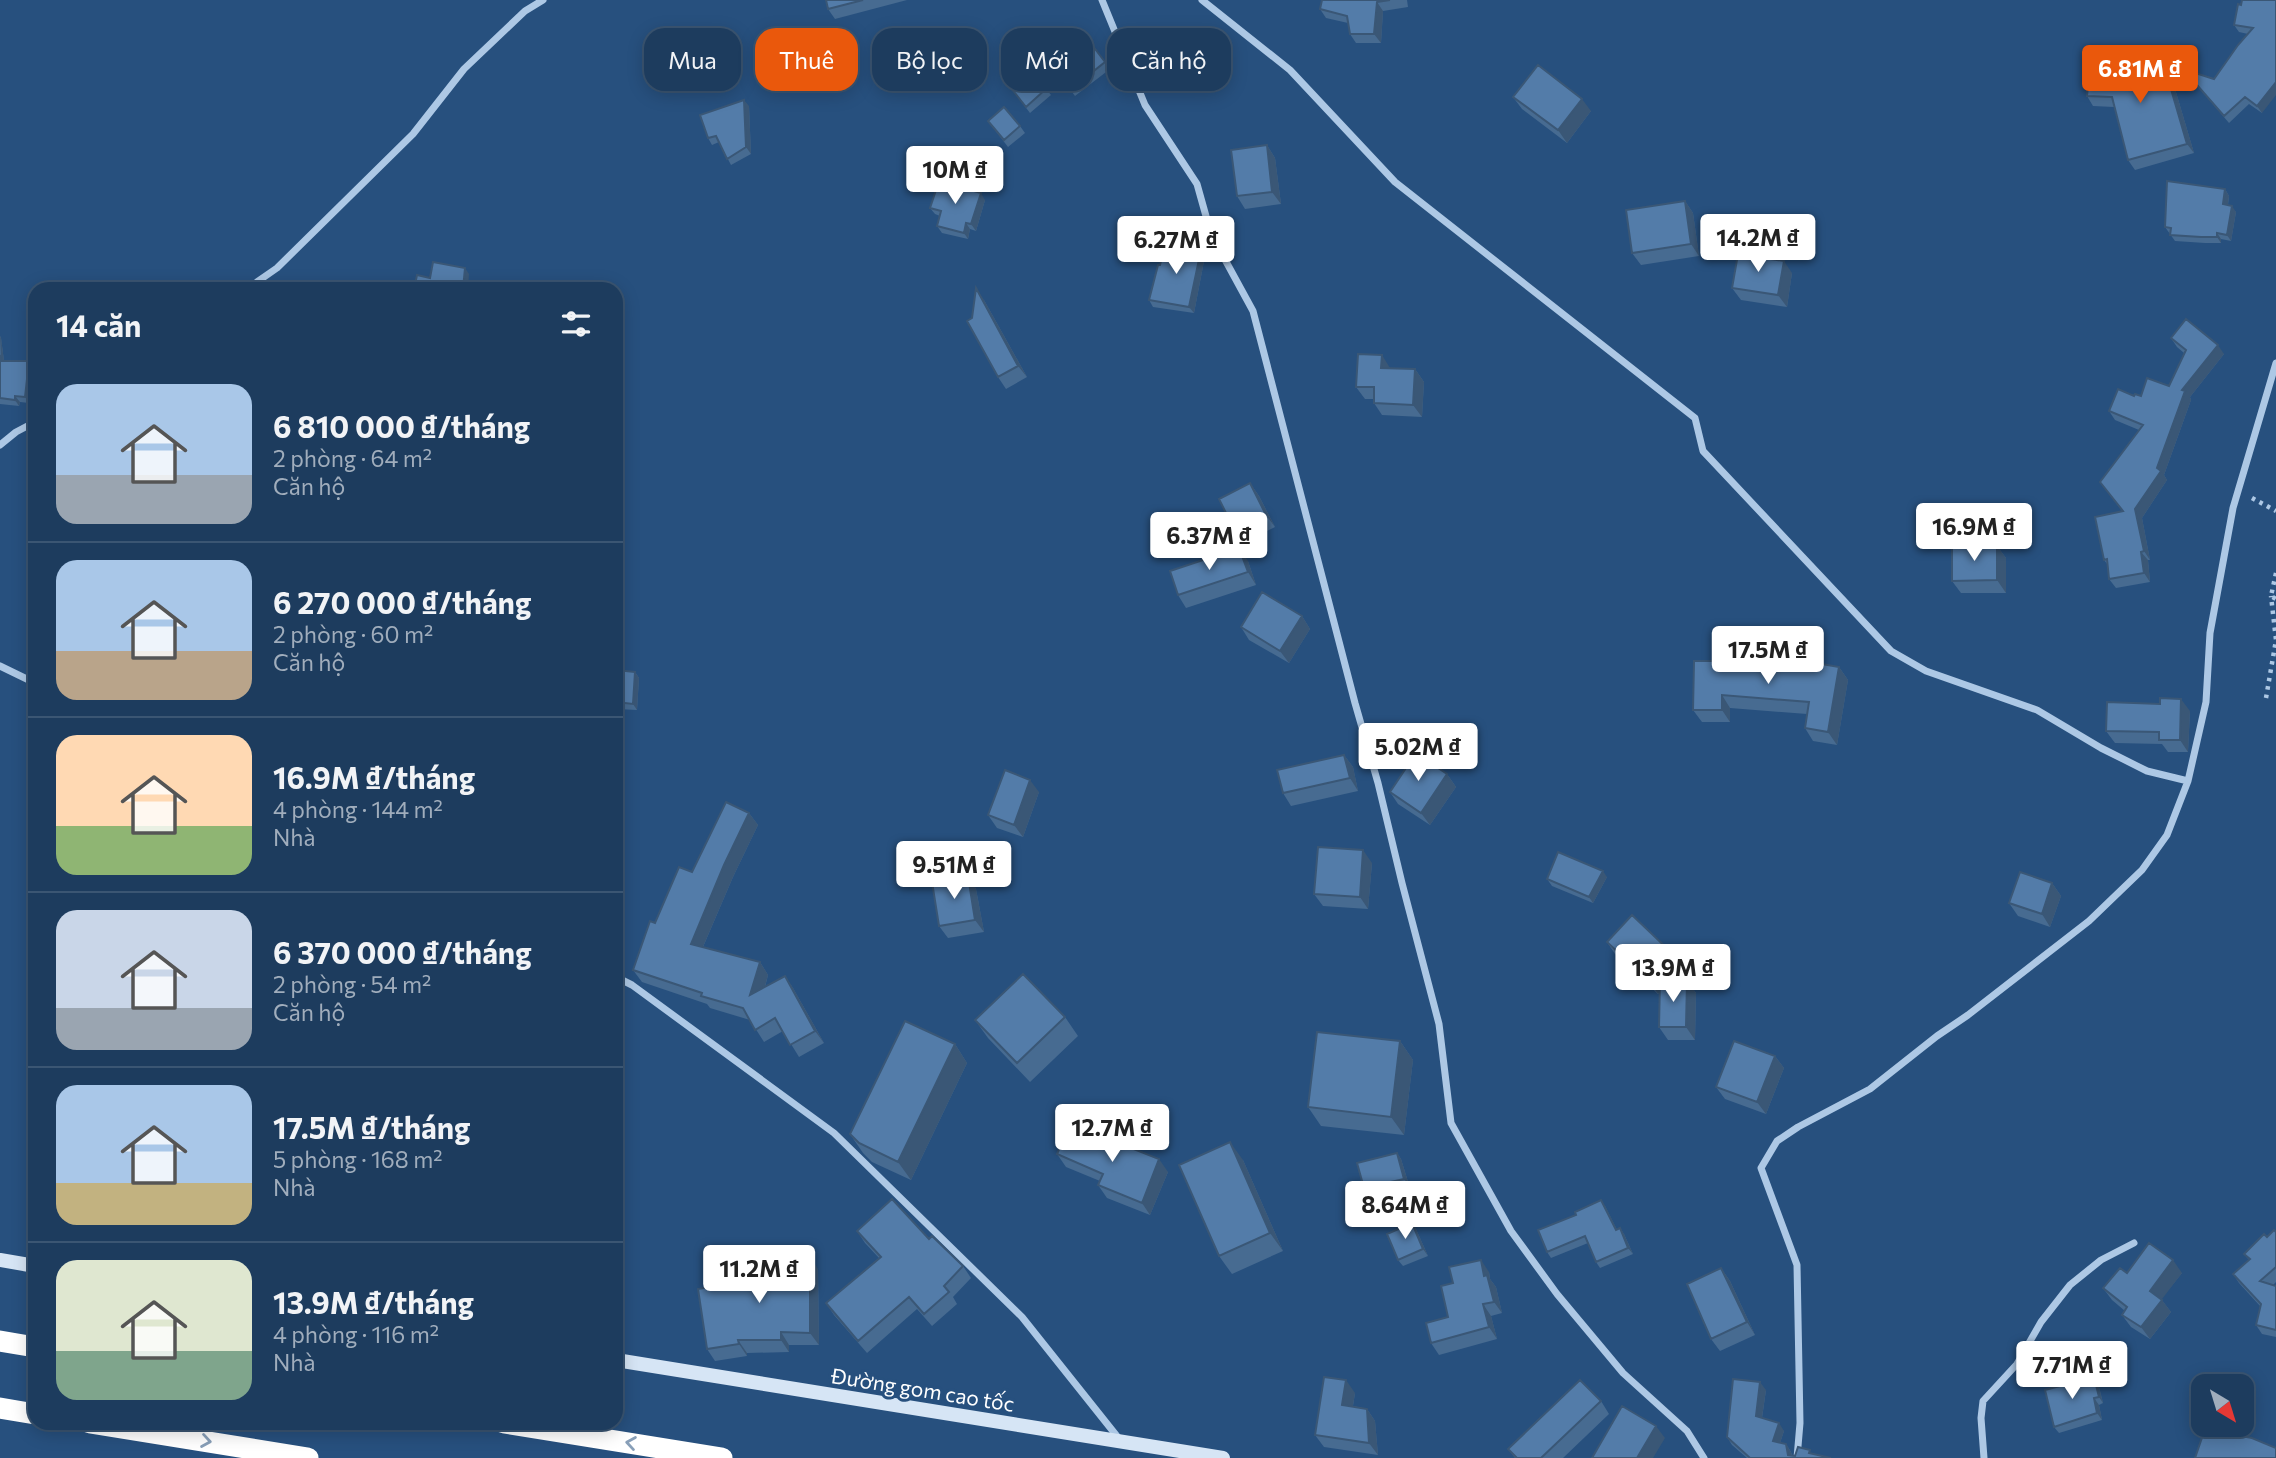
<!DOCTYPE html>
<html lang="vi">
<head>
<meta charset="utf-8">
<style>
  body { margin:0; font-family:Commissioner,sans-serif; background:#2a4767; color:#f1f3f6; height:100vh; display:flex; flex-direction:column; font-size:26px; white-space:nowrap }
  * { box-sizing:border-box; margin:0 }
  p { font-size:23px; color:#a0adbc }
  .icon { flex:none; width:38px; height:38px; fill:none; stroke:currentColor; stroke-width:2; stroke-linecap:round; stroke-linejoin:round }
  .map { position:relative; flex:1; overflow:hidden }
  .drawer { position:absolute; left:28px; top:282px; width:595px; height:1148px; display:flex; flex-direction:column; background:#1d3c5e; border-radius:21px; box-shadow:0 4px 18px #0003,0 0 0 2px #3b5673 }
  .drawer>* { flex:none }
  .top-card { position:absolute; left:644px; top:28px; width:665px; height:63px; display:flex; gap:14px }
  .needle { width:46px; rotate:142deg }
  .buttons { position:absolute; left:2191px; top:1374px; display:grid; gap:14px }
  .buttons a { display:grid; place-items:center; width:63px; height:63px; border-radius:14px; background:#1d3c5e; box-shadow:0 4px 18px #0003,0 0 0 2px #3b5673; font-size:35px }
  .price { position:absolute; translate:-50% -60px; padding:0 16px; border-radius:7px; background:#fff; color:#222; font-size:23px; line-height:46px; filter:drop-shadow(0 2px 4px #0008) }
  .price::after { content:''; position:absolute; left:50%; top:42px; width:21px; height:16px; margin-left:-10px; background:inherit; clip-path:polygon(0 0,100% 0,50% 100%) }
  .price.active { background:#ea580c; color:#fff }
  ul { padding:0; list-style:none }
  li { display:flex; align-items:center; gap:21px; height:175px; padding:0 28px }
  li+li { border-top:2px solid #3b5673 }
  li span { display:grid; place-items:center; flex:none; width:196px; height:140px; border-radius:21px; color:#555 }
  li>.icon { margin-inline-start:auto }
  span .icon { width:84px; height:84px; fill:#fffc; stroke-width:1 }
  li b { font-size:30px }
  h2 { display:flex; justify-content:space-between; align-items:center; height:84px; padding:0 28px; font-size:30px }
  .tag { padding:0 24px; border-radius:21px; background:#1d3c5e; box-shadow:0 4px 18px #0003,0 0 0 2px #3b5673; font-size:24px; line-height:63px }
  .tag.active { background:#ea580c; color:#fff }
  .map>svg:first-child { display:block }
</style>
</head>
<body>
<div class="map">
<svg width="2276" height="1458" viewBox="0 0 2276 1458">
  <rect width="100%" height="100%" fill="#27507e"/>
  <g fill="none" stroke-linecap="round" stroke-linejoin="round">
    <path stroke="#adc8e5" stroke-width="4.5" stroke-dasharray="3.5 5" stroke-linecap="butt" d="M2252,498L2276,511
      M2276,573L2271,596L2276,599
      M2266,698L2276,640L2271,596"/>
    <path stroke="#adc8e5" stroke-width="7" d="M1102,0L1145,105L1197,184L1211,234L1253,311L1355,703L1378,783L1402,883L1439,1024L1451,1123L1511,1231L1557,1294L1623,1373L1687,1431L1704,1458
      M1202,0L1290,70L1395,182L1695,418L1703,451L1891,651L1926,671L2037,710L2101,748L2147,771L2188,781
      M247,289L277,268L413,134L464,69L525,11L543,0
      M0,445L16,432L35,422
      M0,666L35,683
      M616,977L632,985L834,1133L1022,1317L1120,1440
      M1797,1458L1800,1423L1797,1265L1761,1168L1777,1141L1798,1127L1870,1089L1937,1036L1968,1015L2089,921L2142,870L2167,835L2188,781L2206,702L2210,633L2233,508L2276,363
      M1984,1458L1981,1418L1983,1401L2017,1364L2041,1322L2070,1285L2101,1260L2134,1243"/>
    <path stroke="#d6e5f5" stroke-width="14" d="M0,1260L35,1266
      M616,1360L1223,1458"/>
    <path stroke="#fff" stroke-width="21" d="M0,1341L35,1347
      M0,1408L35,1414
      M90,1423L308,1458
      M504,1423L722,1458"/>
  </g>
  <path fill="#476b91" d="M826,0H907L835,19L828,9Z
    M1322,0H1407L1408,7L1383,11L1381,43H1356L1350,34L1348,23L1326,18L1320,9Z
    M2276,0L2262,113L2249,104L2229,123L2183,69L2214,79L2248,34L2239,32L2234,25L2241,5Z
    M1086,37L1110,69L1075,96L1052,65Z
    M1004,79L1046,89L1051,95L1030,113Z
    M2173,82L2194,153L2135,170L2128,160L2114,107L2093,106L2087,96Z
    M1513,97L1591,111L1567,143L1522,109Z
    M749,106L751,154L731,165L719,142L712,145L708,138Z
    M988,121L1020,126L1025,133L1008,147Z
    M1267,145L1275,158L1281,204L1245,209L1237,196Z
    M2225,189L2229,196L2228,205L2236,212L2231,241L2221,239V243H2205L2175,241L2165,227Z
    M985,200L976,231L970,229L968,239L942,233L937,226L940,216L935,214L930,208Z
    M1685,201L1693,213L1699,256L1641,265L1632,253Z
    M1201,250L1205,256L1194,313L1153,307L1149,300L1160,265Z
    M1792,273L1787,307L1741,300L1732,288Z
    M984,300L1027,377L1006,389L998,377L972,318Z
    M0,336L1,338L4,361H29L33,367L29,403L20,402L19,406L0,404Z
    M2171,338L2224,354L2190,397L2191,400L2164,475L2167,480L2142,518L2150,560H2148L2150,582L2116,588L2109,579L2108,565L2104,560L2122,511L2100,482L2139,430L2115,420L2109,411L2141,396L2169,386L2184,353L2177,347Z
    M1390,368L1415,369L1424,382L1422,417L1382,415L1374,403V399H1365L1356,387Z
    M1250,483L1259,496L1275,527L1243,543L1235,531Z
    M1997,546L2006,558V593H1961L1952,581Z
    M1248,561L1256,585L1186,608L1178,595Z
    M1302,616L1310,629L1289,663L1249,640L1241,627Z
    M1694,661L1839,667L1848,680L1837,745L1813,741L1805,728L1807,714L1730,708V722H1702L1693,710Z
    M616,670L635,672L639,678L637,710L617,709L616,729Z
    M2190,711L2188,752H2168L2162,744L2115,743L2106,731Z
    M1344,755L1353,767L1358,791L1291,806L1283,793Z
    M1447,774L1456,787L1430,825L1398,804L1390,792Z
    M1039,792L1023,837L997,828L988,815Z
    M749,813L758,825L733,877L703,947L760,962L768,975L765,987L785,976L793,988L824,1043L799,1057L783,1031L764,1042L750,1020L710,1008L707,1004L642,982L633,970L655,923L692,872Z
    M1372,863L1368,909L1323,906L1314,894Z
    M968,876L976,889L984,932L948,938L939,926Z
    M1607,877L1593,903L1552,886L1547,879Z
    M2052,883L2061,896L2050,927L2018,916L2009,903Z
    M1607,942L1683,967L1670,980L1687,981L1696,993L1695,1040H1668L1659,1027L1660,992L1658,994L1615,954Z
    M1065,1017L1078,1036L1030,1082L988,1038L975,1020Z
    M1400,1041L1413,1060L1404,1135L1321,1126L1308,1107Z
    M955,1044L967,1063L911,1180L872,1162L863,1153L850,1134Z
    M1775,1056L1784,1068L1766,1114L1725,1099L1716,1087Z
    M1397,1153L1401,1159L1409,1185L1368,1195L1364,1188Z
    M1057,1154L1168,1172L1150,1215L1107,1198L1098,1185L1100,1181L1066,1167Z
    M1243,1160L1283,1251L1232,1274L1219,1256Z
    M1605,1206L1617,1230L1620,1228L1624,1234L1633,1254L1600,1268L1596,1262L1588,1243L1551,1258L1547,1252Z
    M1412,1223L1416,1229L1428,1256L1403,1266L1398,1260Z
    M857,1231L929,1239L963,1266L971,1278L953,1297L957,1304L932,1326L917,1309L867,1353L834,1315L826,1303L879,1258L865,1243Z
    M2276,1232V1282L2273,1285L2276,1286V1337L2262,1334L2256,1325L2260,1306L2239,1283L2233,1274L2249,1260L2244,1254Z
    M1721,1268L1730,1281L1755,1335L1720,1351L1711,1339Z
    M818,1269L819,1345H789V1352L747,1353V1356L715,1361L707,1349L771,1280Z
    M1489,1272L1490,1279L1496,1287L1502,1313L1491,1316L1497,1339L1439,1355L1431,1343L1448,1317L1453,1283Z
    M2127,1273H2182L2161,1299L2171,1312L2150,1339L2131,1327L2122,1315L2125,1311L2112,1300L2103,1288Z
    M2094,1377L2098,1383L2103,1403L2099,1405L2102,1420L2059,1433L2054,1427Z
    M1766,1390L1762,1418L1784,1431L1780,1443L1786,1444L1791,1452L1792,1455L1813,1454L1831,1458H1747L1732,1445L1727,1437Z
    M1355,1393L1353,1406L1367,1409L1375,1421L1378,1455L1324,1447L1315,1435Z
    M1601,1401L1609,1414L1563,1458H1515L1508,1449Z"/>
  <path fill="#3a5776" d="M1377,2L1383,11L1381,43L1374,34Z
    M2166,72L2173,82L2194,153L2187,144Z
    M2276,82V95L2262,113L2257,106Z
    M1582,99L1591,111L1567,143L1558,130Z
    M744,100L749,106L751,154L746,147Z
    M1267,145L1275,158L1281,204L1272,192Z
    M2225,189L2229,196L2227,210L2223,204Z
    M981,193L985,200L976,231L971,224Z
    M1685,201L1693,213L1699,256L1691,244Z
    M2232,206L2236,212L2231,241L2227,235Z
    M966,223L970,229L968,239L964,233Z
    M2217,233L2221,239V243L2217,237Z
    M1201,250L1205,256L1194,313L1189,307Z
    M1784,261L1792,273L1787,307L1778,295Z
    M465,268L469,274L468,289H463Z
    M976,288L984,300L1027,377L1018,366Z
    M0,336L1,338L5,368L1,361Z
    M2218,345L2224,354L2190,397L2191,400L2164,475L2167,480L2142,518L2150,560L2144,551L2135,509L2157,468L2182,390Z
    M1382,355L1390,368H1381Z
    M29,361L33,367L29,403L25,397Z
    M1415,369L1424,382L1422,417L1413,405Z
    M15,396L20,402L19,406L15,400Z
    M1250,483L1259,496L1275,527L1266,515Z
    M1997,546L2006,558V593L1997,580Z
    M1239,548L1248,561L1256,585L1248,572Z
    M2141,552L2148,560L2150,582L2144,573Z
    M1302,616L1310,629L1289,663L1280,651Z
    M1839,667L1848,680L1837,745L1828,732Z
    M635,672L639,678L637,710L633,704Z
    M1722,695L1730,708V722L1722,710Z
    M2181,699L2190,711L2188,752L2180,740Z
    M1344,755L1353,767L1358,791L1350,778Z
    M1447,774L1456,787L1430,825L1421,813Z
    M1030,780L1039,792L1023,837L1014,825Z
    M749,813L758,825L733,877L699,956L691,944L724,865Z
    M1363,850L1372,863L1368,909L1360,897Z
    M1603,871L1607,877L1593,903L1589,897Z
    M968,876L976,889L984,932L975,920Z
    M2052,883L2061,896L2050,927L2042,914Z
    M1674,955L1683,967L1658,994L1649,981Z
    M760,962L768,975L759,1008L750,995Z
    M785,976L793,988L824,1043L815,1031Z
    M1687,981L1696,993L1695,1040L1686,1027Z
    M1400,1041L1413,1060L1404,1135L1391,1117Z
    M955,1044L967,1063L911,1180L898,1162Z
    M1775,1056L1784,1068L1766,1114L1757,1102Z
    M1230,1142L1243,1160L1283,1251L1270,1233Z
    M1397,1153L1401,1159L1409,1185L1404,1179Z
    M1159,1159L1168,1172L1150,1215L1142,1203Z
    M1601,1200L1605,1206L1620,1236L1616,1230Z
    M1412,1223L1416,1229L1428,1256L1423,1249Z
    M1620,1228L1624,1234L1633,1254L1628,1248Z
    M810,1256L818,1269L819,1345L810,1333Z
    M1481,1260L1489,1272L1490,1279L1496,1287L1502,1313L1494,1302L1484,1276Z
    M2173,1260L2182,1273L2159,1303L2150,1291Z
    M1721,1268L1730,1281L1755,1335L1747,1322Z
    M2162,1300L2171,1312L2150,1339L2141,1327Z
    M1483,1304L1491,1316L1497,1339L1489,1327Z
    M781,1332L789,1345V1352L781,1340Z
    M738,1340L747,1353V1356L739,1344Z
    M2094,1377L2098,1383L2103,1403L2099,1397Z
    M1346,1380L1355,1393L1351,1417L1342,1405Z
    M1760,1382L1766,1390L1761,1424L1756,1416Z
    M2094,1398L2099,1405L2102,1420L2097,1413Z
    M1367,1409L1375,1421L1378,1455L1369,1443Z
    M1779,1423L1784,1431L1778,1449L1773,1441Z
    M1656,1426L1665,1438L1653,1458H1637Z
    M1786,1444L1791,1452L1792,1458L1788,1455Z"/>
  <path fill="#537ca9" stroke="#3a5776" stroke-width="2" d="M826,0H863L828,9Z
    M1322,0H1390L1377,2L1374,34H1350L1347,16L1320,9Z
    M2242,0H2276V82L2257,106L2245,97L2224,116L2183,69L2214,79L2238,45L2253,28L2234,25L2238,4L2241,5Z
    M1086,37L1105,62L1071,89L1052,65Z
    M2115,53L2166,72L2187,144L2128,160L2112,97L2087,96L2090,67H2110Z
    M1024,62L1046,89L1026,107L1004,79Z
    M1538,65L1582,99L1558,130L1513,97Z
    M744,100L746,147L727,159L716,136L708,138L700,115Z
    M1004,107L1020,126L1004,140L988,121Z
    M1267,145L1272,192L1237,196L1231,150Z
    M939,181L981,193L971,224L966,223L964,233L937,226L941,211L930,208Z
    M2167,181L2225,189L2223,204L2232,206L2227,235L2217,233V237H2201L2170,235L2171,228L2165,227Z
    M1685,201L1691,244L1632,253L1626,210Z
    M1165,245L1201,250L1189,307L1149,300L1158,265H1160Z
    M1738,254L1784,261L1778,295L1732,288Z
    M433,262L465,268L463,289H414L417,275L430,278Z
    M976,288L1018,366L998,377L967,321L972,318Z
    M2186,319L2218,345L2182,390L2185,391L2157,468L2161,471L2135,509L2144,551L2141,552L2144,573L2109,579L2107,559L2104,560L2095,517L2123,511L2100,482L2143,425L2109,411L2118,389L2134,396L2135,394L2141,396L2147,378L2169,386L2186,350L2171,338Z
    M1358,354L1382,355L1381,368L1415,369L1413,405L1374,403V387H1356Z
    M0,355L1,361H29L25,397L15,396V400L0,398Z
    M1250,483L1266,515L1235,531L1219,499Z
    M1952,546H1997V580L1952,581Z
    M1239,548L1248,572L1178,595L1170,571Z
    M1262,592L1302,616L1280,651L1241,627Z
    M1694,661H1750L1815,666L1816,663L1839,667L1828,732L1805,728L1809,702L1722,695V710H1693Z
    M616,670L635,672L633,704L616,702Z
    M2160,698L2181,699L2180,740H2159V732L2106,731L2107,702L2160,704Z
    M1416,753L1447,774L1421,813L1390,792Z
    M1344,755L1350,778L1283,793L1277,770Z
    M1005,770L1030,780L1014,825L988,815Z
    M726,802L749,813L724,865L691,944L760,962L750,995L785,976L815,1031L790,1045L775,1018L755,1030L743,1008L701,996L702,993L633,970L650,921L655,923L679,867L692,872Z
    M1318,847L1363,850L1360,897L1314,894Z
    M1558,852L1603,871L1589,897L1547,879Z
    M2020,872L2052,883L2042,914L2009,903Z
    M968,876L975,920L939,926L932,882Z
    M1632,915L1674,955L1649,981L1607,942Z
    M1023,974L1065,1017L1017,1063L975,1020Z
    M1660,980L1687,981L1686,1027H1659Z
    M905,1021L955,1044L898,1162L859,1143L850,1134Z
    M1317,1032L1400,1041L1391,1117L1308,1107Z
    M1734,1041L1775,1056L1757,1102L1716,1087Z
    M1068,1129L1114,1148L1116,1142L1159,1159L1142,1203L1098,1185L1103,1174L1057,1154Z
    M1230,1142L1270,1233L1219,1256L1179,1165Z
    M1397,1153L1404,1179L1364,1188L1357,1163Z
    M892,1199L929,1239L932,1236L963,1266L944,1286L949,1292L924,1314L909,1297L858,1341L826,1303L881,1257L857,1231Z
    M1601,1200L1616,1230L1620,1228L1628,1248L1596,1262L1585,1236L1547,1252L1538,1230L1576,1215L1575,1212Z
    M1412,1223L1423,1249L1398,1260L1387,1234Z
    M2274,1230L2276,1232V1267L2260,1281L2276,1286V1330L2256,1325L2261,1304L2233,1274L2250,1259L2244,1254L2264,1234L2267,1237Z
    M2149,1243L2173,1260L2150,1291L2162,1300L2141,1327L2122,1315L2127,1307L2103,1288L2120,1268L2127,1273Z
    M810,1256V1333L781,1332V1340H738L739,1344L707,1349L698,1289L746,1281L771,1280V1257Z
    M1481,1260L1484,1276L1487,1275L1494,1302L1483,1304L1489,1327L1431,1343L1426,1323L1448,1317L1441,1286L1453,1283L1449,1267Z
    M1721,1268L1747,1322L1711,1339L1687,1284Z
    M1324,1377L1346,1380L1342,1405L1367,1409L1369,1443L1315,1435Z
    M2094,1377L2099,1397L2094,1398L2097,1413L2054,1427L2045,1390Z
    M1733,1379L1760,1382L1756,1416L1779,1423L1773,1441L1786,1444L1788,1455L1795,1456L1798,1447L1810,1450L1809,1453L1831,1458H1750L1727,1437Z
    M1580,1380L1601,1401L1541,1458H1517L1508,1449Z
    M1622,1406L1656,1426L1637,1458H1592Z
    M2205,1429L2252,1438L2276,1448V1458H2195Z"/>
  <defs><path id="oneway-chevron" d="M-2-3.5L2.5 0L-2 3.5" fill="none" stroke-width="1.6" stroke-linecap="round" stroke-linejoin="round" transform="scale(1.75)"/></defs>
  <g stroke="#889fb8">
    <use href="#oneway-chevron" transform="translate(206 1441) rotate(9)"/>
    <use href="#oneway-chevron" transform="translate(631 1443) rotate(-171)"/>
  </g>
  <g text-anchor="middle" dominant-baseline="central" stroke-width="6" stroke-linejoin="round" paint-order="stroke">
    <g font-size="21" fill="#fff" stroke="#27507e">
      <text transform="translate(923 1389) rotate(9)">Đường gom cao tốc</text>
    </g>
  </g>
</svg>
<div class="buttons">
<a><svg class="needle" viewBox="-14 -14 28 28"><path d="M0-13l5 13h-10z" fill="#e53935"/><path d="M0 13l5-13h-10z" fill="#a0adbc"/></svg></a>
</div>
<b class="price active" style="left:2140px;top:105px">6.81M ₫</b>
<b class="price" style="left:955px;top:206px">10M ₫</b>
<b class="price" style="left:1758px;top:274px">14.2M ₫</b>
<b class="price" style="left:1176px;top:276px">6.27M ₫</b>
<b class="price" style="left:1974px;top:563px">16.9M ₫</b>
<b class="price" style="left:1209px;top:572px">6.37M ₫</b>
<b class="price" style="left:1768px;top:686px">17.5M ₫</b>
<b class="price" style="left:1418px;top:783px">5.02M ₫</b>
<b class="price" style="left:954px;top:901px">9.51M ₫</b>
<b class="price" style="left:1673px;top:1004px">13.9M ₫</b>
<b class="price" style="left:1112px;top:1164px">12.7M ₫</b>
<b class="price" style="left:1405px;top:1241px">8.64M ₫</b>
<b class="price" style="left:759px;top:1305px">11.2M ₫</b>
<b class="price" style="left:2072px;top:1401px">7.71M ₫</b>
<div class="top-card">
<a class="tag">Mua</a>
<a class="tag active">Thuê</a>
<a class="tag">Bộ lọc</a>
<a class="tag">Mới</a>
<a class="tag">Căn hộ</a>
</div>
<section class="drawer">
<h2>14 căn<svg class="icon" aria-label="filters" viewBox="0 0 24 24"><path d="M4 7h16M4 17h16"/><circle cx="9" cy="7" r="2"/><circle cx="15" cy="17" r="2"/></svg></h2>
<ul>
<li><span style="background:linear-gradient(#a9c7e8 65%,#9aa5b1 0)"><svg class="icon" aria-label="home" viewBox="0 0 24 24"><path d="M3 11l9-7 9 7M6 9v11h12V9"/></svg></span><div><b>6 810 000 ₫/tháng</b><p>2 phòng · 64 m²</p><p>Căn hộ</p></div></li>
<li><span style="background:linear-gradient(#a9c7e8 65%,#b9a48a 0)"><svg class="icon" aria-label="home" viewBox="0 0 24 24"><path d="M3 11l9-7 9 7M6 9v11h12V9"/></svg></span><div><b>6 270 000 ₫/tháng</b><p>2 phòng · 60 m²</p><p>Căn hộ</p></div></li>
<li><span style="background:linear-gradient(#ffd9b3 65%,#8fb573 0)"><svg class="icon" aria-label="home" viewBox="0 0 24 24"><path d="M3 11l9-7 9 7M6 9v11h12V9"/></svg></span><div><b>16.9M ₫/tháng</b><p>4 phòng · 144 m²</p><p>Nhà</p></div></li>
<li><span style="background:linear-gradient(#c9d6e8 70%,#9aa5b1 0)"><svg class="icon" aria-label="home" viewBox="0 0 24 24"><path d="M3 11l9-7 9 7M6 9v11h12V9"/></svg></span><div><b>6 370 000 ₫/tháng</b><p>2 phòng · 54 m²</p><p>Căn hộ</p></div></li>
<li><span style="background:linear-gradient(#a9c7e8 70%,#c2b280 0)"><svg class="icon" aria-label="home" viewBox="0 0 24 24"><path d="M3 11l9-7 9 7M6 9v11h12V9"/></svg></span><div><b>17.5M ₫/tháng</b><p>5 phòng · 168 m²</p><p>Nhà</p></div></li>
<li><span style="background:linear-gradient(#dfe7d0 65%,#7fa58c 0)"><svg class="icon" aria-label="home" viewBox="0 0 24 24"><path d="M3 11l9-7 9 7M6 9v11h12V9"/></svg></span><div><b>13.9M ₫/tháng</b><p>4 phòng · 116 m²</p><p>Nhà</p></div></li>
</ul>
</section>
</div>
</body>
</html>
